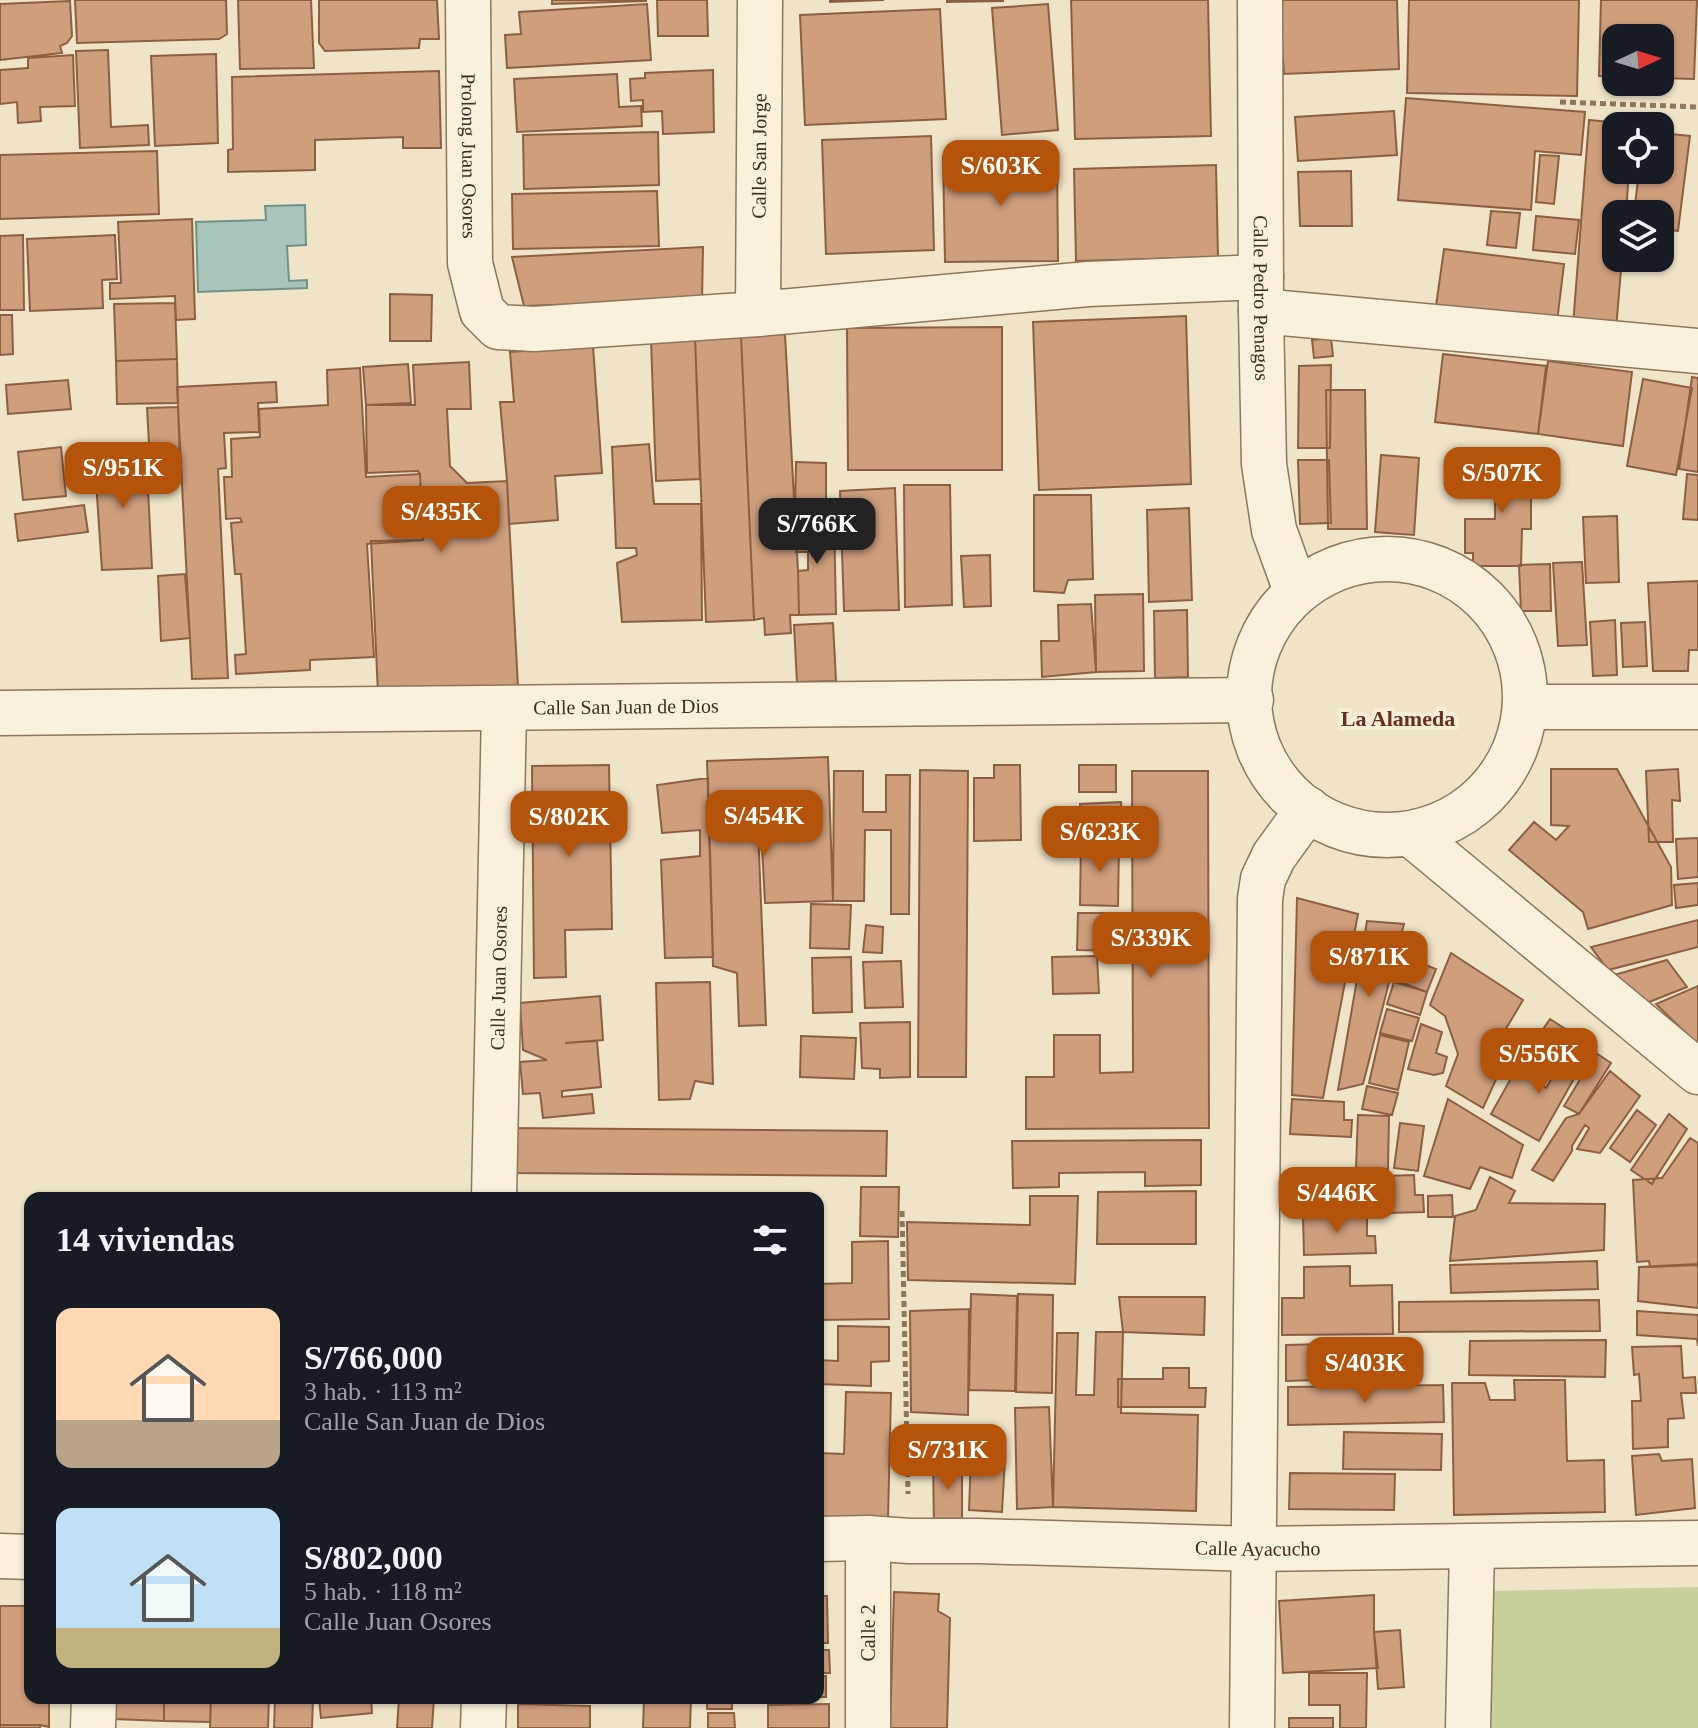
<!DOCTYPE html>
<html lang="es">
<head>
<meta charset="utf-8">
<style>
  body { margin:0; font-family:"Times New Roman",serif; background:#20242c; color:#f1f3f6; height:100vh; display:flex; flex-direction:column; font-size:30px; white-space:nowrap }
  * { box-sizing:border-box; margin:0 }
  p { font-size:26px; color:#9ea1a6 }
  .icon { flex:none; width:44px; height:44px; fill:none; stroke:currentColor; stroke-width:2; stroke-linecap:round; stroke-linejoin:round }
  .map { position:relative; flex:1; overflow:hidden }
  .panel { position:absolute; left:24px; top:1192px; width:800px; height:512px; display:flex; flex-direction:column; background:#171b24; border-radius:16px; box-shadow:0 2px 6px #0004 }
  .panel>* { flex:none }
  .needle { width:52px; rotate:86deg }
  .buttons { position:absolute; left:1602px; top:24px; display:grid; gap:16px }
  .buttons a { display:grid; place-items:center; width:72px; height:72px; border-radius:16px; background:#171b24; box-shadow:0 2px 6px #0004; font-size:40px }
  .price { position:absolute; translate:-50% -68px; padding:0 18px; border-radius:16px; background:#b45309; color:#fff; font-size:26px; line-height:52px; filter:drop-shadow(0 2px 4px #0008) }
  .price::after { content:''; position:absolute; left:50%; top:48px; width:24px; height:18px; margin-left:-12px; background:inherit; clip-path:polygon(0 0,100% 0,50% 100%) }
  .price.selected { background:#222; color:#fff }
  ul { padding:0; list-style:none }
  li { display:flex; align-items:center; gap:24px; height:200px; padding:0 32px }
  li span { display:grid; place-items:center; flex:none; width:224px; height:160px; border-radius:16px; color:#555 }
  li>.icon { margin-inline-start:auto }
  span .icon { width:96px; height:96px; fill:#fffc; stroke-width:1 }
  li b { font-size:34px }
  h2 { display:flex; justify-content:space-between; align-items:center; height:96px; padding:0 32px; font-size:34px }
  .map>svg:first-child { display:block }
</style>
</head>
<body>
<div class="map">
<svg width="1698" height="1728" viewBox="0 0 1698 1728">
  <rect width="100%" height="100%" fill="#f0e4c8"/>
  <path fill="#c9cf9b" d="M1698,1587V1728H1492L1489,1591Z"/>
  <path fill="#a9c4bc" stroke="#6f938a" stroke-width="2" d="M305,205L306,245L287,246L289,281L307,280V288L198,292L196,222L266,220L265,206Z"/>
  <path fill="#cf9f7d" stroke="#8d5f41" stroke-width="2" d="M75,0H226L227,34L219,39L77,43Z
    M238,0H311L314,68L240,69Z
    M319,0H437L439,39H420L419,48L325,51L319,43Z
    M552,0H646V1L552,4Z
    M657,0H707L708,36H658Z
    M830,0H884L830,2Z
    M947,0H1003V1L947,2Z
    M1071,0H1208L1211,136L1075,139Z
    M1279,0H1397L1399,69L1284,74Z
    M1409,0H1579L1577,96L1407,93Z
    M1601,0H1697L1694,79L1660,78V38H1616V77L1599,76Z
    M70,1L72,36L67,43L60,46L62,53L0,60V4Z
    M647,4L651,60L507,68L505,35L521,34L519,12Z
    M1048,4L1058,130L1002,135L992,8Z
    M940,9L946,119L805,125L800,15Z
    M108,50L111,127L148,125L149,145L80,148L76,51Z
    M216,54L218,143L155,146L151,56Z
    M73,55L75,106L40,107L41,121L18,123L17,102L0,104V70L28,68V58Z
    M713,70L714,132L663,134L662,111L643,112V100L631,101L630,79L645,78V73Z
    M439,71L441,148H403V137L315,140V170L228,172V150L233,149L232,77Z
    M617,74L619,107L641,106L642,126L517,132L514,79Z
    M1406,98L1585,112L1581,155L1535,151L1531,210L1398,200Z
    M1394,111L1397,155L1298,161L1295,117Z
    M1589,120L1633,124V126H1616V170H1629L1626,214H1616V258H1622L1616,329L1573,325Z
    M658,132L659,185L524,189L523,135Z
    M1660,133L1690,136L1678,231L1660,229V214H1634L1639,170H1660Z
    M931,136L934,250L826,254L822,140Z
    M157,151L159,214L0,219V155Z
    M1057,154L1058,261L945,262L943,156Z
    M1540,155L1559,156L1554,204L1536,202Z
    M1216,165L1218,257L1076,261L1074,169Z
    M1351,171L1352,226H1300L1298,172Z
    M657,191L659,246L513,249L512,194Z
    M1491,211L1520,213L1516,248L1487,245Z
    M1536,216L1579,220L1575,254L1533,250Z
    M192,219L195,319L176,320L175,296L110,299V283H121L118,222Z
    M23,235L24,310H0V236Z
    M115,235L117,279L102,280L103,308L30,311L27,239Z
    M703,247L702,300L524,306L512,257Z
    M1444,249L1564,264L1557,322L1436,306Z
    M390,294L432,295L431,341H390Z
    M175,303L177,359L116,361L114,304Z
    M0,315H12L13,354L0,355Z
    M1186,316L1191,484L1039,490L1033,322Z
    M1002,327V470H848L847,328Z
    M785,334L798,571L799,615H790L791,633L765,635L764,618L754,620L741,336Z
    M741,336L754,620L706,622L695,337Z
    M695,337L700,479L656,481L651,340Z
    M1331,338L1333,356L1314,358L1312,340Z
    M593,346L602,473L555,476L558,520L509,524L507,481L500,402H514L510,352Z
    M1443,354L1546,366L1538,434L1435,422Z
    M177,359L178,403L117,404L116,361Z
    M1548,361L1632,372L1623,446L1538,434Z
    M469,362L471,409H447L450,466L467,483L507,481L518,687L378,694L371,541L423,540L420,474L418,471L367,473L366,405H415L413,365Z
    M408,364L411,403L366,405L363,367Z
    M1331,365L1330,448H1298L1299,366Z
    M360,368L366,477L420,474L423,540L367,544L374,657L310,660V670L236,674L235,655L246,654L241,574H235L231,523L242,522L240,518L226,519L224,477H232L231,439L260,437L259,409L328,405L327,370Z
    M1692,377L1698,378V472L1679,469Z
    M1643,379L1692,388L1676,475L1627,466Z
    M68,380L71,409L8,414L6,385Z
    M276,382L277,402L258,403L259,432L224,433L226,468L218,469L228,678L192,679L177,387Z
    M1326,390H1365L1367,529H1328Z
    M178,407L180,462L150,463L147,408Z
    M649,444L654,504H701L702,620L622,622L617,563L637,555L636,548H616L612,447Z
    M61,447L66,496L23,500L18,452Z
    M146,450L152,568L102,570L94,452Z
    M1381,455L1419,458L1414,535L1375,532Z
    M1499,459L1531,460V529H1522L1521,566H1473V553H1465V519H1495V497H1475V473L1498,474Z
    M1298,460H1329L1331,523L1300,524Z
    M796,462L826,463V512L795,511Z
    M1687,474L1698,475V520L1683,519Z
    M904,485H950L952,605L905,607Z
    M895,488L899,610L844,611L840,491Z
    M1034,495H1091L1093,579L1068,580L1064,593L1034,591Z
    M84,505L88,532L18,541L15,514Z
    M1189,508L1192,600L1149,602L1147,510Z
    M1617,516L1619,582L1586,583L1583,517Z
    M834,517L836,614L799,615L798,571L808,570V552H796V519Z
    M990,555L991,606L964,607L961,556Z
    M1582,562L1587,645L1558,646L1553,563Z
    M1550,564L1551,611H1521L1519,565Z
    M185,574L190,638L161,641L158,576Z
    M1698,581V650H1689L1688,671H1653L1648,583Z
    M1143,594L1144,671L1096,672L1095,595Z
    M1091,604L1096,672L1042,677L1041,641H1059L1058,605Z
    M1187,610L1188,677L1155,678L1154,611Z
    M1615,620L1617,675L1593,676L1590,622Z
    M1645,622L1647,666L1623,667L1621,623Z
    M833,623L836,681L797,682L794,625Z
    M828,757L833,901L765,903L761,827L758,829L766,1025L739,1026L737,973L713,966L707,761Z
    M609,765L612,929L565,930L566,977L534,978L532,766Z
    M994,765H1020L1021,840L974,841V778H994Z
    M1079,765H1116V792H1079Z
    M1551,769H1617L1671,867L1672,905L1588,929L1583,912L1509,850L1534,822L1556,840L1569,826L1551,825Z
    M1678,769L1680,801L1672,800L1673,842H1649L1646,771Z
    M920,770L968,771L966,1077H918Z
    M834,771H863V812H886V775H910L909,914H891V830H865L864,901H833Z
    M1132,771H1208L1209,1128L1026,1129V1077H1054V1035H1100V1073L1133,1072Z
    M708,778L713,957L665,958L661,860L700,856V830L662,833L657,785Z
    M1121,802L1123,835L1081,837L1080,804Z
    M1698,838V877L1678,879L1676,839Z
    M1081,842L1119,843L1118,906L1080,905Z
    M1698,883V905L1676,908L1674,885Z
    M1297,898L1358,914L1323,1098L1292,1095Z
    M811,904L851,905L849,949L810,948Z
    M1078,913H1120V951L1077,950Z
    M1698,920V947L1608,970L1591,947Z
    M1367,921L1404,924L1363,1084L1338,1090Z
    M866,925L883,927L882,953L863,952Z
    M1451,953L1523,1000L1504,1032L1510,1049L1483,1108L1446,1086L1458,1054L1445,1016L1430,1005Z
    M1097,956L1099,993L1053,994L1052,957Z
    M1402,956L1436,969L1427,992L1392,979Z
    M851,957L852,1012L813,1013L812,958Z
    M1667,960L1687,987L1644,1004L1614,975Z
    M901,961L903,1007L865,1008L863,962Z
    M710,982L713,1084L695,1081L690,1099L659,1100L656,983Z
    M1394,982L1427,992L1420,1015L1387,1004Z
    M1698,986V1045L1656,1004Z
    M600,996L603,1040L565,1043L597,1041L601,1087L562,1091V1097L592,1094L594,1113L543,1118L540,1093L523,1094L520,1062L547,1060L523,1050L520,1003Z
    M1387,1009L1419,1018L1412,1041L1380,1033Z
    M1550,1019L1573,1034L1545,1075L1522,1059Z
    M910,1022V1077L880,1078V1069L862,1068L860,1023Z
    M1421,1024L1442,1032L1436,1053L1447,1057L1443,1073L1434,1075L1408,1069Z
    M1380,1035L1409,1042L1398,1090L1369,1083Z
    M801,1036L856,1038L854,1079L800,1077Z
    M1574,1040L1590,1050L1539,1141L1491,1114L1515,1071L1546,1088Z
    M1596,1053L1611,1063L1579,1114L1564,1106Z
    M1610,1071L1640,1096L1600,1153L1577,1149L1589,1128L1585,1125L1572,1146V1151L1553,1181L1532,1170L1566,1118L1579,1114Z
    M1367,1086L1398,1093L1392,1115L1362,1109Z
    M1292,1099L1344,1102V1120H1352L1351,1137L1290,1134Z
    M1448,1099L1523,1145L1512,1178L1480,1167L1470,1189L1424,1176Z
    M1637,1110L1656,1125L1630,1162L1610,1148Z
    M1669,1114L1687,1129L1652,1184L1631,1170Z
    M1358,1115L1389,1116L1388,1169L1356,1168Z
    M1400,1123L1424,1126L1418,1171L1394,1168Z
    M508,1128L887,1131L886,1176L508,1173Z
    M1690,1138L1698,1143V1265L1650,1267L1649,1261L1637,1262L1633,1180L1662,1178Z
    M1201,1140V1185L1145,1186V1172L1059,1173V1187L1013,1188L1012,1141Z
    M1358,1174V1212L1296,1214L1294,1176Z
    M1414,1175L1415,1195H1423L1424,1212L1388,1213L1386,1176Z
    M1490,1177L1515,1191L1509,1203L1605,1204L1604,1250L1450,1261L1455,1216L1476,1210Z
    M861,1187H899L898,1237L860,1236Z
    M1196,1191V1244H1097L1098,1192Z
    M1452,1195L1453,1217H1428V1196Z
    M1030,1196H1078L1075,1284L908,1280L907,1222L1030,1225Z
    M1367,1215V1236H1375L1376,1253L1304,1255L1303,1216Z
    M888,1241L889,1319L818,1320V1284L852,1283V1242Z
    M1597,1261L1598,1289L1451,1293L1450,1265Z
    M1698,1264V1308L1638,1301L1639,1267Z
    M1350,1266V1286L1392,1285L1393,1334L1282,1335V1298H1304V1267Z
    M971,1294L1017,1296L1015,1391L969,1390Z
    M1018,1294L1053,1295L1052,1393L1016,1392Z
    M1119,1297H1205L1204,1335L1123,1332Z
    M1599,1300L1600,1331L1399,1332V1302Z
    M969,1309L968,1415L911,1412L910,1311Z
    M1637,1311L1698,1315V1346L1697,1339L1637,1335Z
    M838,1326L889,1327V1361L871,1362V1386L818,1384V1360L838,1361Z
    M1096,1332H1123L1121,1413L1198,1415L1196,1511L1053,1507L1057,1333H1078L1076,1395H1094Z
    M1606,1340L1605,1377L1469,1375L1470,1341Z
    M1407,1342L1408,1377L1286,1381V1345Z
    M1681,1346L1683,1378L1695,1377L1696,1393H1681L1684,1418L1668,1419V1447L1633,1449L1632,1401H1641L1639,1374L1634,1375L1632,1347Z
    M1163,1368H1189V1388H1206L1205,1407H1118V1379H1163Z
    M1514,1380H1565L1567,1461L1604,1460L1605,1512L1454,1515L1452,1383H1485L1490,1400H1515Z
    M1443,1385L1444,1422L1288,1425V1387Z
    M846,1392L891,1393L888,1519L818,1517V1453L844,1454Z
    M1049,1407L1053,1507L1017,1509L1015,1408Z
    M935,1428H964L965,1450H936Z
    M1344,1432L1442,1434L1441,1470L1343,1469Z
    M933,1454H962V1531H934Z
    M1659,1454L1662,1461L1692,1459L1695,1508L1636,1515L1632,1456Z
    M971,1457L1005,1459L1002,1512L969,1510Z
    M1290,1473L1395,1474L1394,1510L1289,1509Z
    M894,1592L939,1594L938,1611L950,1618L947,1728H890Z
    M1374,1595V1632L1378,1668L1283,1673L1279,1601Z
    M818,1596H827L828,1643H818Z
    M0,1606H27V1626H30V1698H49V1727L40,1725H0Z
    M1400,1630L1404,1687L1378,1689L1374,1632Z
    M818,1650H829L830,1673H818Z
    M1309,1673H1367L1366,1728H1340V1705H1309Z
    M826,1676V1697H818V1677Z
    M115,1698H164V1721L114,1719Z
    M164,1698H211L210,1722L164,1721Z
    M211,1698H269L268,1728H210Z
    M275,1698H313L312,1728H274Z
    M319,1698H371L372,1713L321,1718Z
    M399,1698H434L432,1728H397Z
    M644,1698H691L690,1728H643Z
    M707,1698H732V1709H707Z
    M518,1704L590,1706V1728H518Z
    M829,1704V1728H768V1705Z
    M708,1713H734L735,1728H708Z
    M1289,1718H1333V1728H1289Z
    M0,1725H40V1728H0Z"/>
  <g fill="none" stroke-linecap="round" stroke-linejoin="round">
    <g stroke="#8d765c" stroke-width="47">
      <g id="minor">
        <path id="s1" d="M468,0L470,263L482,311L498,327L534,329L758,314L1088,284L1261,277"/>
        <path id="s2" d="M1260,0L1261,311L1264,464L1274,530L1296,591"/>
        <path d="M1261,311L1698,351"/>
        <path id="s3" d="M758,314L760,0"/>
        <circle cx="1387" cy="697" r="138"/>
        <path d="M1526,707H1698"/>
        <path id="s4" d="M0,713L1251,700"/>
        <path d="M1411,834L1698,1072"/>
        <path id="s5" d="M494,1198L504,709"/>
        <path d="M868,1538V1728"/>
        <path id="s6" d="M818,1539L868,1538L909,1541H978L1255,1549L1698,1543"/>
        <path d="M0,1556L30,1557"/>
        <path d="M93,1728L94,1698"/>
        <path d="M483,1728L484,1698"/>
        <path d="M1252,1728L1260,899L1263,879L1274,856L1308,809"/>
        <path d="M1468,1728L1472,1548"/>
      </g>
    </g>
    <path stroke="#8d765c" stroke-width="5" stroke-dasharray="6 4" stroke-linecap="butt" d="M1560,102L1698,107
      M902,1211L908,1494"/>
    <use href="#minor" stroke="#faf1dc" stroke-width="44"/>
  </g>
  <g text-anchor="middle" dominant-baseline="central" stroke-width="8" stroke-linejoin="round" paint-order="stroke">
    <g font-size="20" fill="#3d2e20" stroke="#f7eed8">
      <text stroke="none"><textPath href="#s1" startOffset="156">Prolong Juan Osores</textPath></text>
      <text stroke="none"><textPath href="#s3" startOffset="158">Calle San Jorge</textPath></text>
      <text stroke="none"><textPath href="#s2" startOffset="298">Calle Pedro Penagos</textPath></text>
      <text stroke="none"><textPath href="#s4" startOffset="626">Calle San Juan de Dios</textPath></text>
      <text stroke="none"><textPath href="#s5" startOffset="220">Calle Juan Osores</textPath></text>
      <text stroke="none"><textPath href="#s6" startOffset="440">Calle Ayacucho</textPath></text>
      <text transform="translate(868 1633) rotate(-90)">Calle 2</text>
    </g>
    <g font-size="22" font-weight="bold" fill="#6b2e1e" stroke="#f7eed8">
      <text x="1398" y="718">La Alameda</text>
    </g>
  </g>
</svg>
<div class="buttons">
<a><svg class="needle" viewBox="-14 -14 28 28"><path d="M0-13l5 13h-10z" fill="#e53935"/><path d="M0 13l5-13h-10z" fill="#9ea1a6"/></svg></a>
<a><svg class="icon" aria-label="locate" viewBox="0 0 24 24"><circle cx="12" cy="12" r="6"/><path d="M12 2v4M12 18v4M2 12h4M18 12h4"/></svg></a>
<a><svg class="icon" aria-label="layers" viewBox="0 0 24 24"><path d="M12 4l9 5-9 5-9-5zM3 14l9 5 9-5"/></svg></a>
</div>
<b class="price" style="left:1001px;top:208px">S/603K</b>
<b class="price" style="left:123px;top:510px">S/951K</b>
<b class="price" style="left:1502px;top:515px">S/507K</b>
<b class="price" style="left:441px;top:554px">S/435K</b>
<b class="price selected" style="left:817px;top:566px">S/766K</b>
<b class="price" style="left:764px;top:858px">S/454K</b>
<b class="price" style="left:569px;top:859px">S/802K</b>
<b class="price" style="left:1100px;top:874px">S/623K</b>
<b class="price" style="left:1151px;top:980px">S/339K</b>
<b class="price" style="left:1369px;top:999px">S/871K</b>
<b class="price" style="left:1539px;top:1096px">S/556K</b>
<b class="price" style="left:1337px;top:1235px">S/446K</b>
<b class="price" style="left:1365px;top:1405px">S/403K</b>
<b class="price" style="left:948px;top:1492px">S/731K</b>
<section class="panel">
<h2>14 viviendas<svg class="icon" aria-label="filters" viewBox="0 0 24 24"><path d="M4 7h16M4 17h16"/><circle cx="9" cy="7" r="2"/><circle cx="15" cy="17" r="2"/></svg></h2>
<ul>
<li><span style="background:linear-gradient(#ffd9b3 70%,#b9a48a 0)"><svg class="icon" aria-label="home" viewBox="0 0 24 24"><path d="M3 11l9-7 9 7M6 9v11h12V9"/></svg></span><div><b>S/766,000</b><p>3 hab. · 113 m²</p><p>Calle San Juan de Dios</p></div></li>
<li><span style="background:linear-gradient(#bfe0f5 75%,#c2b280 0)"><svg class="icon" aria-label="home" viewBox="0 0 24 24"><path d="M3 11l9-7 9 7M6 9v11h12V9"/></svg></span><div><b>S/802,000</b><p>5 hab. · 118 m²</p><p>Calle Juan Osores</p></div></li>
</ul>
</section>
</div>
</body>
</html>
